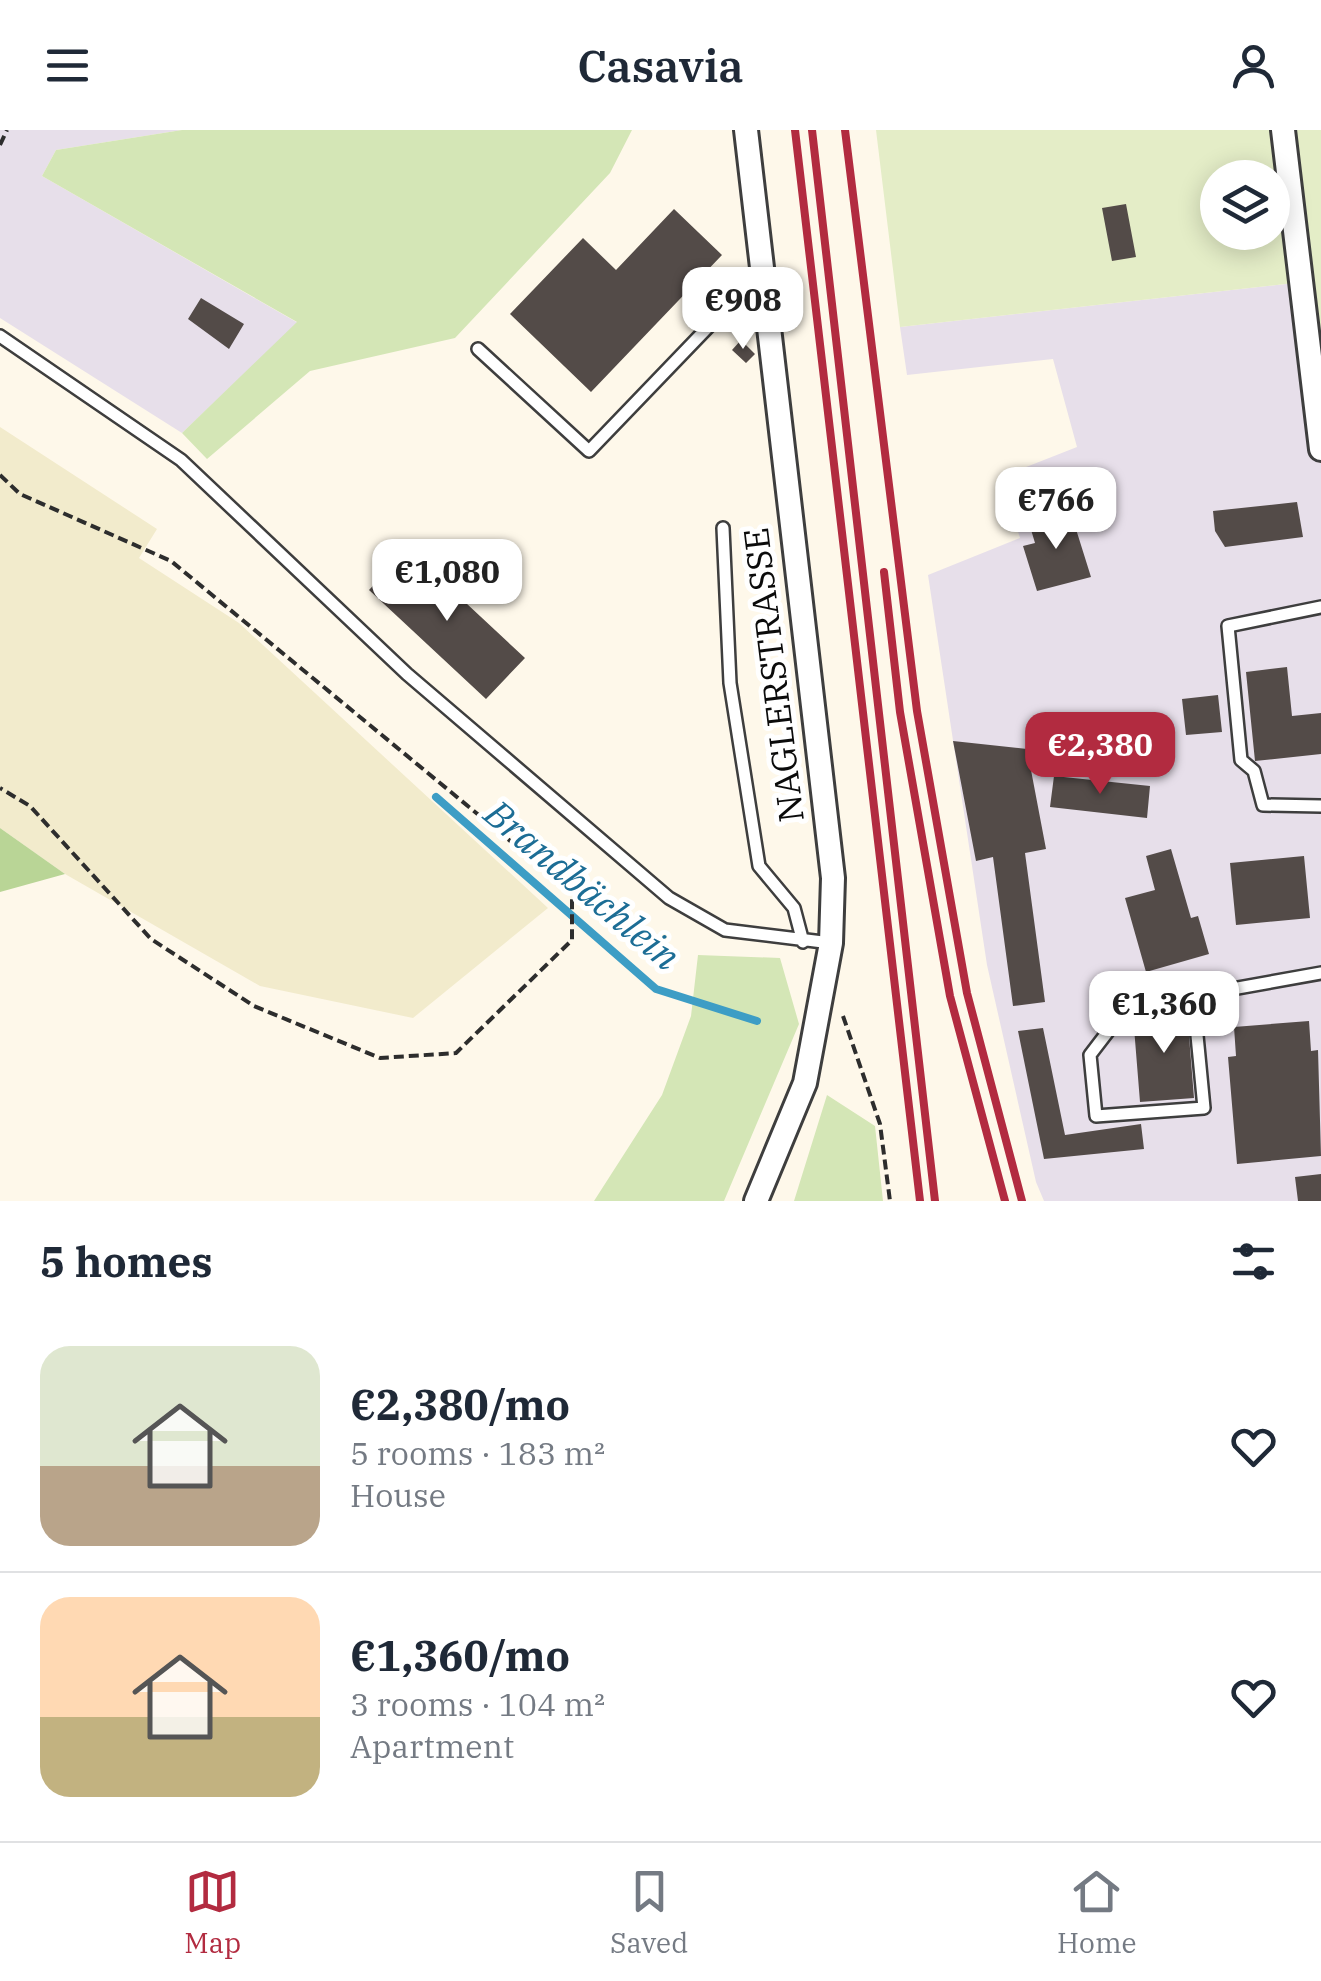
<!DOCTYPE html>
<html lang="en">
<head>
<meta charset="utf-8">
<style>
  body { margin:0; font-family:"IBM Plex Serif",serif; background:#f6f6f7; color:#1f2937; height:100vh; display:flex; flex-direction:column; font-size:38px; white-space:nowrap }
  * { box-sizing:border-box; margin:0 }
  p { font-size:32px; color:#747a83 }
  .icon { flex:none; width:55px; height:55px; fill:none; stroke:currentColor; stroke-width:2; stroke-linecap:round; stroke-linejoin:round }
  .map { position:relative; height:1071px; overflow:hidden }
  .details { display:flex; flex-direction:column; background:#fff; flex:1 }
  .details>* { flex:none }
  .controls { position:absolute; left:1200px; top:30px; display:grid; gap:20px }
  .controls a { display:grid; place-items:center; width:90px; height:90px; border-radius:50%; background:#fff; box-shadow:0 5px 25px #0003; font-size:50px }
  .price { position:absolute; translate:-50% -85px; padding:0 22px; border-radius:20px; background:#fff; color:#222; font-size:32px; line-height:65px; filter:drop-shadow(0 2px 5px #0008) }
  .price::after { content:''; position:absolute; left:50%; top:60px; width:30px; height:22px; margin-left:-15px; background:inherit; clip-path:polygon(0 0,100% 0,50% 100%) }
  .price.on { background:#b22b40; color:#fff }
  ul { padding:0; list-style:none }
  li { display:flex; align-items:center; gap:30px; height:250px; padding:0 40px }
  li+li { border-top:2px solid #e0e1e3 }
  li span { display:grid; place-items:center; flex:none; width:280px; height:200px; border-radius:30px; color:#555 }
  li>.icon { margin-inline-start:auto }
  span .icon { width:120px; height:120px; fill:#fffc; stroke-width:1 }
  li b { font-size:42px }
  h2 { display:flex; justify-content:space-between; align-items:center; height:120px; padding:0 40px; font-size:42px }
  header { display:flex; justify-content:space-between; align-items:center; height:130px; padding:0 40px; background:#fff; font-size:45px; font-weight:600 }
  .menu { display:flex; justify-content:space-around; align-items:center; height:140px; border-top:2px solid #e0e1e3; background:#fff; font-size:28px; color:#747a83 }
  .menu a { display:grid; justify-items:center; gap:5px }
  .menu .on { color:#b22b40 }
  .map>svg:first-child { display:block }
</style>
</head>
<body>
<header><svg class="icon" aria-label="menu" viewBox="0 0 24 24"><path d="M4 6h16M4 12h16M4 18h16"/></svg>Casavia<svg class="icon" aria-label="person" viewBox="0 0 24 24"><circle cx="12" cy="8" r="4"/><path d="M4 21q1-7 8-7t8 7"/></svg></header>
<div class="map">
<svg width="1321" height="1071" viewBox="0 0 1321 1071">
  <rect width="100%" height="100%" fill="#fef8ea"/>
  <path fill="#e7dfea" d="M0,0H182L56,20L42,46L298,193L182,303L0,188Z
    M1313,151L1321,210V1071H1044L1036,1052L987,835L928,445L1020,408L1001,347L1077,317L1053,229L907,245L900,197Z"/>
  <path fill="#f2ebcc" d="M0,297L157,399L139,428L239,493L548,778L413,888L260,856L65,744L0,698Z"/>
  <path fill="#d4e6b6" d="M182,0H632L610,43L455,208L310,241L207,329L182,303L297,192L42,46L56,20Z
    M698,825L780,828L799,894L724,1071H594L662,965L691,886Z
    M827,965L875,996L883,1071H794Z"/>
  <path fill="#b9d596" d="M0,698L65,744L0,762Z"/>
  <path fill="#e4edc7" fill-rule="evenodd" d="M876,0H1321V210L1312,151L900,197ZM1218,48H1272V102H1218Z"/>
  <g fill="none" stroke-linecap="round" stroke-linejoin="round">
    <path stroke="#3d9dc5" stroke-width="8" d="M436,667L656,859L757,891"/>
  </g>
  <path fill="#534b48" d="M1126,74L1136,127L1112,131L1102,78Z
    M674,79L722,125L591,262L510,184L583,108L616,140Z
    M201,168L244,194L229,219L188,189Z
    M741,210L755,224L746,233L732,220Z
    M1297,372L1303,407L1225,417L1215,401L1213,381Z
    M1070,380L1091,447L1037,461L1023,416L1035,413L1029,393Z
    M408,419L525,528L486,569L369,460Z
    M1287,537L1292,586L1321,583V624L1255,631L1246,542Z
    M1218,565L1222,602L1186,605L1182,569Z
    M953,611L1027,619L1046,719L1025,723L1045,872L1013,876L993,727L976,731Z
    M1054,646L1150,656L1147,688L1050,677Z
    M1171,719L1191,788L1198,786L1209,824L1146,842L1125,768L1155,760L1146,726Z
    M1304,726L1310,788L1236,795L1230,733Z
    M1187,881L1194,968L1140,972L1133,885Z
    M1309,891L1311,921L1318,920L1321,1026L1237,1034L1228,927L1236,926L1234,897Z
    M1043,898L1065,1005L1141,994L1144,1019L1044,1029L1018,901Z
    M1321,1044V1071H1298L1295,1047Z"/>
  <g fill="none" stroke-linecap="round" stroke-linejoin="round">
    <g stroke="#3e3e3e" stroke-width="16">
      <path id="service" d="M0,206L181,330L407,544L669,768L725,800L831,813
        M478,219L589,321L761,142
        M723,398L730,553L759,736L794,778L803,812
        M1321,477L1228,496L1241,630L1254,641L1263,675L1321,676
        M1193,864L1204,978L1096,986L1090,925L1126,878L1321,843"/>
    </g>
    <g stroke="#3e3e3e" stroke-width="28">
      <path id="minor" d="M746,0L833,748L831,813L805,953L756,1071
        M1283,0L1321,319"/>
    </g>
    <path stroke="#2d2d2d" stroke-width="4" stroke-dasharray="10 5" stroke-linecap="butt" d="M0,15L7,0
      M0,345L20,364L171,431L572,762V810L456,923L380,928L254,876L151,809L30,676L0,658
      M843,886L880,994L890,1071"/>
    <use href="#service" stroke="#fff" stroke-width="11"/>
    <use href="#minor" stroke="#fff" stroke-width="22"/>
    <path stroke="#b22b40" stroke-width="8" d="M795,0L920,1071
      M812,0L935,1071
      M845,0L917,581L967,863L1022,1071
      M884,442L900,582L950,866L1005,1071"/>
  </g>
  <g text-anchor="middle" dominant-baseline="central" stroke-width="10" stroke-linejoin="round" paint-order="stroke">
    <g font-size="35" fill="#0b0b0b" stroke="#fff">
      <text transform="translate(773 545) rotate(-97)">NAGLERSTRASSE</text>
    </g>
    <g font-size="38" font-style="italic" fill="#1c6d95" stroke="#fff">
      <text transform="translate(583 754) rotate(40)">Brandbächlein</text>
    </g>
  </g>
</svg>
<div class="controls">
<a><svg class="icon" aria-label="layers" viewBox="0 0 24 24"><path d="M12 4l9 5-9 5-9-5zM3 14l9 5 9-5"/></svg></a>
</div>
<b class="price" style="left:743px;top:222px">€908</b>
<b class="price" style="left:1056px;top:422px">€766</b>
<b class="price" style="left:447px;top:494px">€1,080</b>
<b class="price on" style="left:1100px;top:667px">€2,380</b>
<b class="price" style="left:1164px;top:926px">€1,360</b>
</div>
<section class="details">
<h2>5 homes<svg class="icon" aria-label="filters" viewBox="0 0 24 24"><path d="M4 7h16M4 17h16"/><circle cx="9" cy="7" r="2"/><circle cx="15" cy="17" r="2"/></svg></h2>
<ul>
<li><span style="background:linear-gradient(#dfe7d0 60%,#b9a48a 0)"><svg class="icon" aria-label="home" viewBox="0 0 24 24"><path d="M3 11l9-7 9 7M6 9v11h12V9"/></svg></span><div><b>€2,380/mo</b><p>5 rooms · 183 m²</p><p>House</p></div><svg class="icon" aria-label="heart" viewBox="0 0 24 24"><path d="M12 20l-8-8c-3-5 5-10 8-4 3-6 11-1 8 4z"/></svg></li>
<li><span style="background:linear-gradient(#ffd9b3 60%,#c2b280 0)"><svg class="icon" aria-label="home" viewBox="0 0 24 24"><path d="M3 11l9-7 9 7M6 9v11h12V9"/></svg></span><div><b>€1,360/mo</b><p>3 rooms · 104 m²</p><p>Apartment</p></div><svg class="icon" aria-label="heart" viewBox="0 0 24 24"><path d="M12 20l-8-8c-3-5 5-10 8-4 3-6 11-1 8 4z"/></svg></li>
</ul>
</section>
<nav class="menu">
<a class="on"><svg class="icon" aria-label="map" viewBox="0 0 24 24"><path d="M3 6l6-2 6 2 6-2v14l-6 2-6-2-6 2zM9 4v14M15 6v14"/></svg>Map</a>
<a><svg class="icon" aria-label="saved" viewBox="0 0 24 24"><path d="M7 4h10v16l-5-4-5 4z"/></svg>Saved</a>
<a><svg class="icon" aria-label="home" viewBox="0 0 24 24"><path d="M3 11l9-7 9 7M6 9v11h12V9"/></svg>Home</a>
</nav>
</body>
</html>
